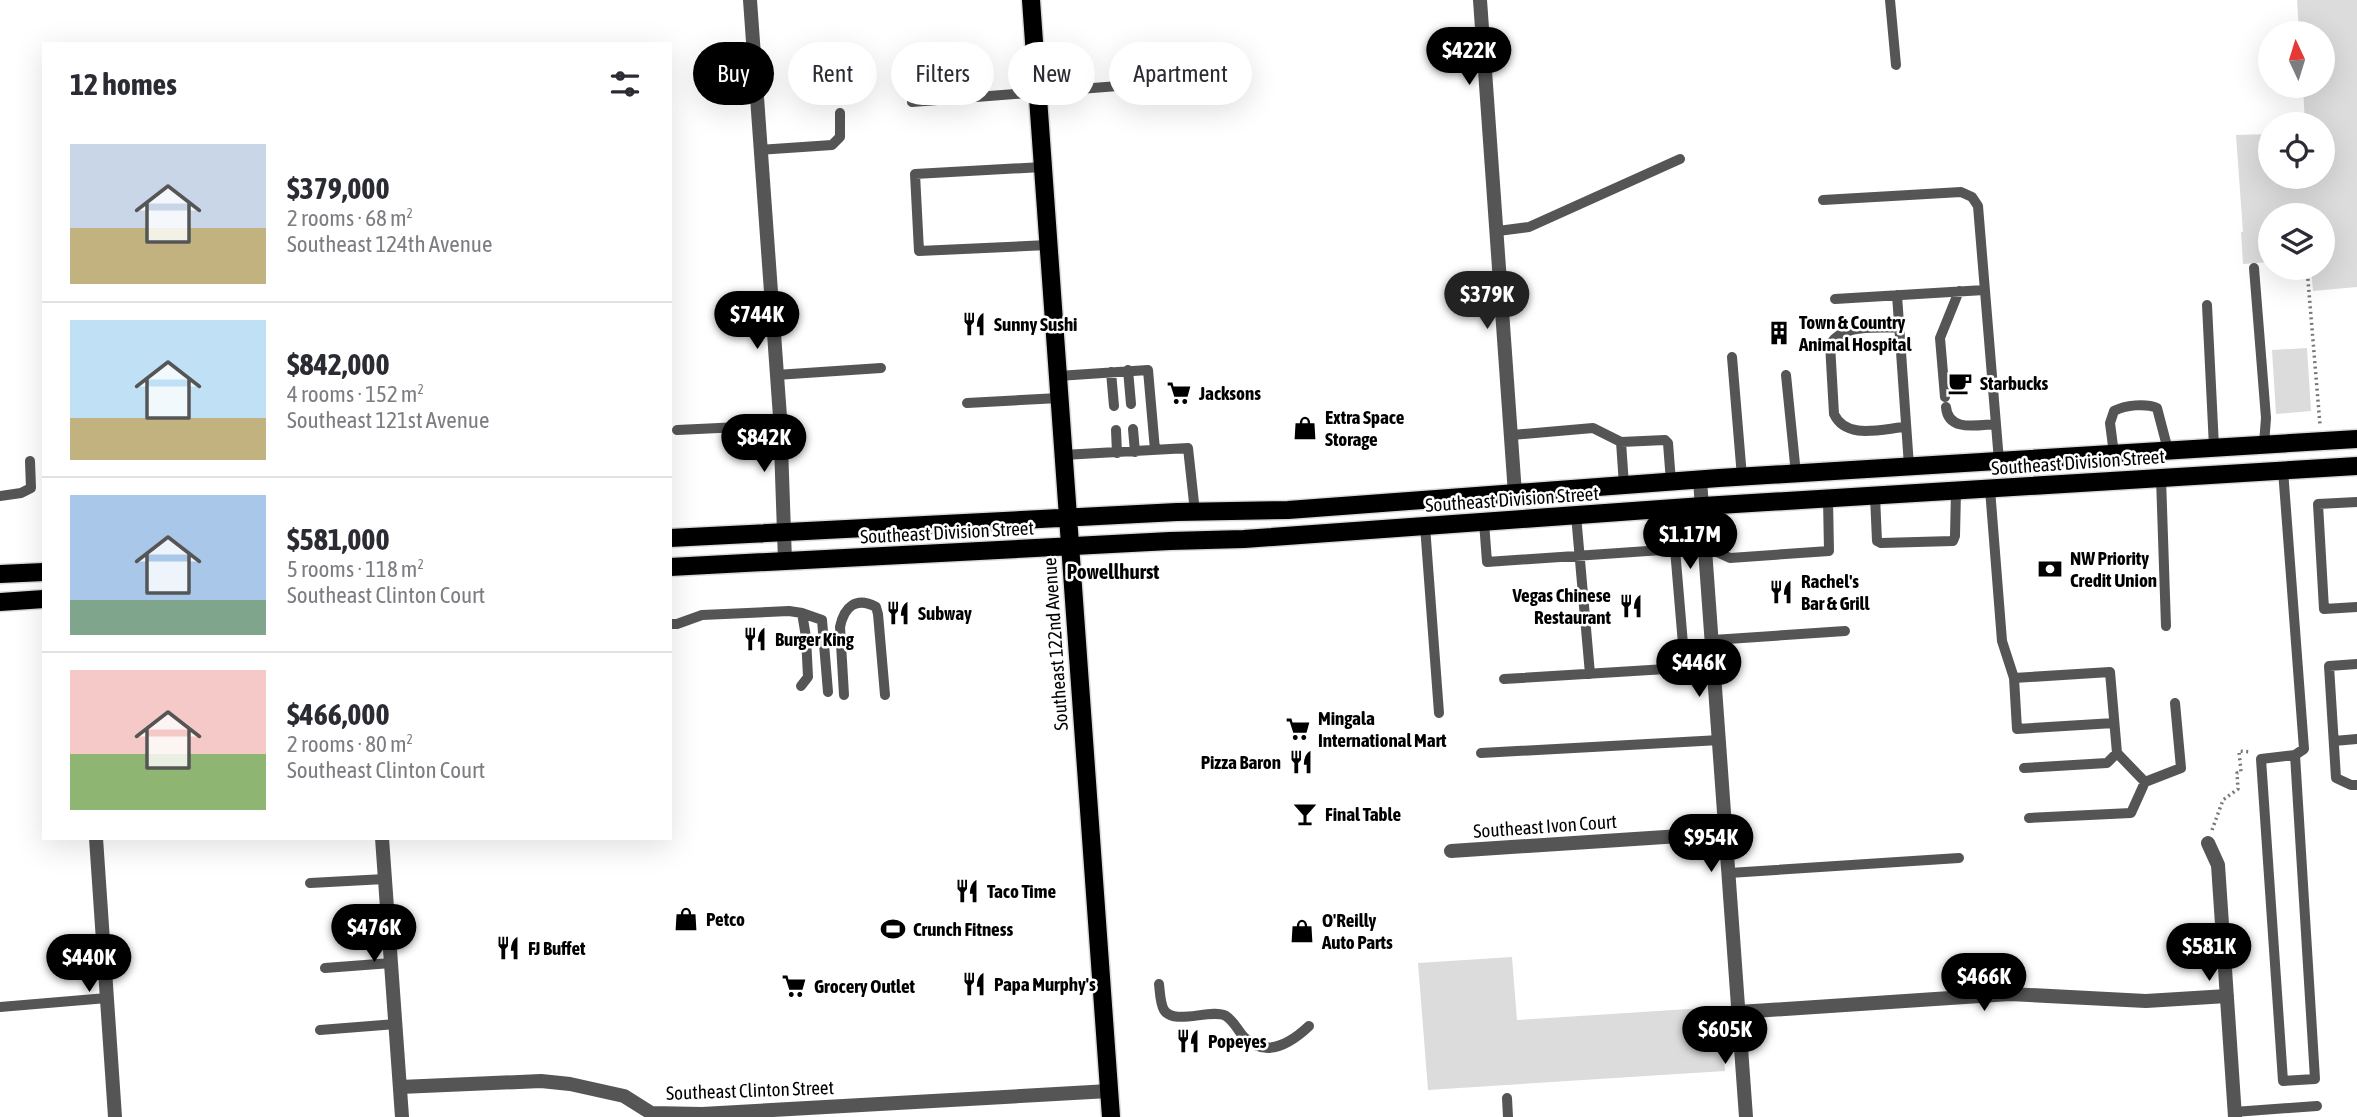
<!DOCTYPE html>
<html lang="en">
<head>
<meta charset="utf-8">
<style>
  body { margin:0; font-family:"Asap Condensed",sans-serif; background:#f2f2f3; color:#2b2b33; height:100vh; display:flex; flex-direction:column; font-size:26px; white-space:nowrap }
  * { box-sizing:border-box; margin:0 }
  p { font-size:23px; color:#7c7c81 }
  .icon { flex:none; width:38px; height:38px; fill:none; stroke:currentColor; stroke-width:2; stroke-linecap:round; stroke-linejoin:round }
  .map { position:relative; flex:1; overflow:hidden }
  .panel { position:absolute; left:42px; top:42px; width:630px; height:798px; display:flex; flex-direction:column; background:#fff; border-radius:0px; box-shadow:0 7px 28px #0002 }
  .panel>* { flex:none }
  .guide { position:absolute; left:693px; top:42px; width:665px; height:63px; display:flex; gap:14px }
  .needle { width:46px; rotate:356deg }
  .buttons { position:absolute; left:2258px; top:21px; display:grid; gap:14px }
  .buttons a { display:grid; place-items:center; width:77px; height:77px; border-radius:50%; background:#fff; box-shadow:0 7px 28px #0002; font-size:35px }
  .price { position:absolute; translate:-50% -60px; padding:0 16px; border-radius:24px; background:#000; color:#fff; font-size:23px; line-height:46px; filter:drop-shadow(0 2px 4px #0008) }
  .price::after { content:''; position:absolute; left:50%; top:42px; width:21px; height:16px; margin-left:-10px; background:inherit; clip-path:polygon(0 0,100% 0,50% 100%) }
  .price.on { background:#222; color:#fff }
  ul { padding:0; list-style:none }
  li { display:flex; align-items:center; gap:21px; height:175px; padding:0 28px }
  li+li { border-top:2px solid #e1e1e2 }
  li span { display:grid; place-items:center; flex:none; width:196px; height:140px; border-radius:0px; color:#555 }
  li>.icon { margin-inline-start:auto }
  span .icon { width:84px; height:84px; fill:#fffc; stroke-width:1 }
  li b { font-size:30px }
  h2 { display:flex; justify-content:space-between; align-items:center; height:84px; padding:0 28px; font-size:30px }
  .tag { padding:0 24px; border-radius:32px; background:#fff; box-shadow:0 7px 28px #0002; font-size:24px; line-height:63px }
  .tag.on { background:#000; color:#fff }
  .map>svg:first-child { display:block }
</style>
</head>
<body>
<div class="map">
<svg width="2357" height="1117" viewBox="0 0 2357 1117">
  <rect width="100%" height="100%" fill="#fff"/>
  <path fill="#dcdcdc" d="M2297,0H2357V287L2313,291L2311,268H2322V215H2270V262L2243,264L2241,232H2243L2236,135L2270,134V177H2322V124H2305L2303,86H2322V33H2299Z
    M2307,348L2311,411L2276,414L2272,350Z
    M1512,957L1517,1020L1720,1007L1725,1071L1428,1090L1418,963Z"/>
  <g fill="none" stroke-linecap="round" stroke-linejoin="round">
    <g stroke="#dbdbdb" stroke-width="21">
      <path id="primary" d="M1031,0L1111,1117
        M670,538L1177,512L1288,510L1719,478L2357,439
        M670,567L1170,541L1244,539L1703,506L2357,466
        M0,574L44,572
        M0,602L44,599"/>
    </g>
    <path stroke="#777" stroke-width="3.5" stroke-dasharray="2 3.5" stroke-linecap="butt" d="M2307,268L2320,425
      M2212,830L2223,800L2238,789L2237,773L2241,772L2239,751L2251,752"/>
    <path stroke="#555" stroke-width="10" d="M1890,0L1896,65
      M912,102L1195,80
      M760,150L832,145L840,137V113
      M1043,167L915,174L919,251L1048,245
      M1823,200L1961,192L1972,197L1978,206L1999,461
      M1498,231L1529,227L1680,159
      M2254,268L2266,418L2264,444
      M1897,295L1909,466
      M1835,299L1984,290
      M2207,305L2214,447
      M1899,327C1876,329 1845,323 1830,344L1834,414C1846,440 1881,429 1905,427
      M1732,357L1742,477
      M1128,370L1131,404
      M1111,372L1114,406
      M776,375L881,368
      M1786,375L1796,474
      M1058,376L1148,370L1155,450
      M1945,397L1940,338L1959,291
      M967,403L1059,398
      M1946,407C1948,432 1977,425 1995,424
      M1133,429L1135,452
      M677,430L740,427
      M1116,430L1117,453
      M1512,435L1593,428L1621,442L1665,440L1668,443L1671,482
      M1621,442L1624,485
      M2114,454L2110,423L2114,411C2125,405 2146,403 2157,408L2168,450
      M1063,455L1188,448L1195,512
      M2283,470L2304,749L2295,755
      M2161,478L2166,626
      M1990,489L2002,641L2014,678L2017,729L2114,723
      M0,496L21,493L31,488L30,461
      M1875,496L1877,541L1881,543L1953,541L1955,536L1956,491
      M2357,502L2318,504L2324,609L2357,607
      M1576,515L1590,674
      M1484,522L1487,562L1706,547L1730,558L1829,551L1828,499
      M1425,526L1439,713
      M1675,549L1685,668
      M802,613L822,620L828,692
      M670,624H677L702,615L789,611L802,613L806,637L808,677L801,686
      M1713,640L1845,631
      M2357,664L2329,666L2336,778L2351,785H2357
      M2014,678L2110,672L2117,753L2145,782
      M1504,679L1715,666
      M844,695L840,627C844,607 856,596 876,607L878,614L885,695
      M2334,741L2357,739
      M1481,753L1720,740
      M2295,755L2315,1079L2283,1081L2261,759Z
      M2024,768L2107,763L2117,753
      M2029,818L2131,813L2145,782L2181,768L2175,703
      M1729,873L1959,858
      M310,883L385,879
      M325,968L391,963
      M1159,984C1160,992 1160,1003 1164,1010C1174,1026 1211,1008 1226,1016C1234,1021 1238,1031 1244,1037C1266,1059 1291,1043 1309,1026
      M0,1007L107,998
      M320,1030L396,1024
      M1507,1098L1508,1117
      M2234,1112L2317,1106"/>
    <path stroke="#555" stroke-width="14" d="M750,0L780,417L785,561
      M1480,0L1515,494
      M1700,480L1746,1117
      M96,838L115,1117
      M382,838L402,1117
      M2208,843L2218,865L2235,1117
      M1451,851L1726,833
      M1739,1012L2010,994L2146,1001L2227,996
      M400,1087L541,1081L570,1084L624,1096L651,1113L702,1114L1109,1091"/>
    <use href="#primary" stroke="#000" stroke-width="18"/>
  </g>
  <defs>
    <g id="restaurant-bare" transform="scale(1.89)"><path d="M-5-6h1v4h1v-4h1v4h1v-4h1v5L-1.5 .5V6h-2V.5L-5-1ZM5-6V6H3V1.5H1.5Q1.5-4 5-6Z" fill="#000" stroke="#fff" stroke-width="2.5" paint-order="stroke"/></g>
    <g id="building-bare" transform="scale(1.89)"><path d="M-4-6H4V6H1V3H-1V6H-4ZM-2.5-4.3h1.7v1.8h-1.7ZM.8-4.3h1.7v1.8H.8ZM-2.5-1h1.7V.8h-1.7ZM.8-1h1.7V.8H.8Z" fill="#000" stroke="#fff" stroke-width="2.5" paint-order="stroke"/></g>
    <g id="cafe-bare" transform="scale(1.89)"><path d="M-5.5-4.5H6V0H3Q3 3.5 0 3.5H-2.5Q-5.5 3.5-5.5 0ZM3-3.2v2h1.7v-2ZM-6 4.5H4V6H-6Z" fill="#000" stroke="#fff" stroke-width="2.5" paint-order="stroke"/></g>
    <g id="supermarket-bare" transform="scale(1.89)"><path d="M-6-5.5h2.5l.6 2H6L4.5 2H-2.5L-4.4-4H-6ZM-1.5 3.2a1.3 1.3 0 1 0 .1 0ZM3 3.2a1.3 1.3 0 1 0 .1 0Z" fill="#000" stroke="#fff" stroke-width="2.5" paint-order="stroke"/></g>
    <g id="shop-bare" transform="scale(1.89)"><path d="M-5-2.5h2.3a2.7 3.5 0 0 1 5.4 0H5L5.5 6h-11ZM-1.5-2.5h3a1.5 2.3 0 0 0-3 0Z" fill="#000" stroke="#fff" stroke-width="2.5" paint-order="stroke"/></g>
    <g id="bank-bare" transform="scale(1.89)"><path d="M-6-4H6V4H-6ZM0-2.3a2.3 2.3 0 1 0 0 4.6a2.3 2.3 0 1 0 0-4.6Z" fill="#000" stroke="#fff" stroke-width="2.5" paint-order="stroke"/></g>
    <g id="bar-bare" transform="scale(1.89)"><path d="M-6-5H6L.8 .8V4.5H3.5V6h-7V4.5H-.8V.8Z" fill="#000" stroke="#fff" stroke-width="2.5" paint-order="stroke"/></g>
    <g id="stadium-bare" transform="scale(1.89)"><path d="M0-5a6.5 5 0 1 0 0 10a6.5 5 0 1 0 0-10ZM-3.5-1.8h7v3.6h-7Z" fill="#000" stroke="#fff" stroke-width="2.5" paint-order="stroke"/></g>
  </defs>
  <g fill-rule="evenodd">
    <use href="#restaurant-bare" x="974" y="324"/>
    <use href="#building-bare" x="1779" y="333"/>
    <use href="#cafe-bare" x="1960" y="383"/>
    <use href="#supermarket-bare" x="1179" y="393"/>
    <use href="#shop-bare" x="1305" y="428"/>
    <use href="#bank-bare" x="2050" y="569"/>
    <use href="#restaurant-bare" x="1781" y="592"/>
    <use href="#restaurant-bare" x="1631" y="606"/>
    <use href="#restaurant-bare" x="898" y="613"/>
    <use href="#restaurant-bare" x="755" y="639"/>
    <use href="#supermarket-bare" x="1298" y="729"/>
    <use href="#restaurant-bare" x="1301" y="762"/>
    <use href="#bar-bare" x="1305" y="814"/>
    <use href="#restaurant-bare" x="967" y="891"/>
    <use href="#shop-bare" x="686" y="919"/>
    <use href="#stadium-bare" x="893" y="929"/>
    <use href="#shop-bare" x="1302" y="931"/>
    <use href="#restaurant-bare" x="508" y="948"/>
    <use href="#restaurant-bare" x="974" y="984"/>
    <use href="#supermarket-bare" x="794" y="986"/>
    <use href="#restaurant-bare" x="1188" y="1041"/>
  </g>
  <g text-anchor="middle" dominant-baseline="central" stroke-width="5" stroke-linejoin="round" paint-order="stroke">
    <g font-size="19" font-weight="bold" fill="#000" stroke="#fff" text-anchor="start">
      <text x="1799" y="322">Town &amp; Country<tspan x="1799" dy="22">Animal Hospital</tspan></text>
      <text x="994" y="324">Sunny Sushi</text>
      <text x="1980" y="383">Starbucks</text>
      <text x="1199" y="393">Jacksons</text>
      <text x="1325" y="417">Extra Space<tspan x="1325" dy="22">Storage</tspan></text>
      <text x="2070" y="558">NW Priority<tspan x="2070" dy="22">Credit Union</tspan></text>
      <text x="1801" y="581">Rachel's<tspan x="1801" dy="22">Bar &amp; Grill</tspan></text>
      <text x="1611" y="595" text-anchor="end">Vegas Chinese<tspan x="1611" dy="22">Restaurant</tspan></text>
      <text x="918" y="613">Subway</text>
      <text x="775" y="639">Burger King</text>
      <text x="1318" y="718">Mingala<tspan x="1318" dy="22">International Mart</tspan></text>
      <text x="1281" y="762" text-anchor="end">Pizza Baron</text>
      <text x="1325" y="814">Final Table</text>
      <text x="987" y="891">Taco Time</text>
      <text x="706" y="919">Petco</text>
      <text x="1322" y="920">O'Reilly<tspan x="1322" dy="22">Auto Parts</tspan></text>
      <text x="913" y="929">Crunch Fitness</text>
      <text x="528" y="948">FJ Buffet</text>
      <text x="994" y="984">Papa Murphy's</text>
      <text x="814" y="986">Grocery Outlet</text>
      <text x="1208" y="1041">Popeyes</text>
    </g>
    <g font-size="19" fill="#000" stroke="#fff">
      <text transform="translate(2078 462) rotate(-4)">Southeast Division Street</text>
      <text transform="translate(1512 499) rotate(-4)">Southeast Division Street</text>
      <text transform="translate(947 532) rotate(-3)">Southeast Division Street</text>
      <text transform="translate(1055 644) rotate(-94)">Southeast 122nd Avenue</text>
      <text transform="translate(1545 826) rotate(-4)">Southeast Ivon Court</text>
      <text transform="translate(750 1090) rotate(-2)">Southeast Clinton Street</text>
    </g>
    <g font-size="21" font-weight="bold" fill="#000" stroke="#fff">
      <text x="1113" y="571">Powellhurst</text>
    </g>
  </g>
</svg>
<div class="buttons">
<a><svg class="needle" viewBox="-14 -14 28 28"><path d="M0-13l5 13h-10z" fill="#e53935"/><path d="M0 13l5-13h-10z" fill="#7c7c81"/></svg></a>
<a><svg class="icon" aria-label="locate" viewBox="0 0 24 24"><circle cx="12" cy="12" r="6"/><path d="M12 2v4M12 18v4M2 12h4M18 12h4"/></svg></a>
<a><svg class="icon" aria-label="layers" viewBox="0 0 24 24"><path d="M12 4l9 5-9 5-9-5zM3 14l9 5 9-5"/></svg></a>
</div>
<b class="price" style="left:1469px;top:87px">$422K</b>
<b class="price on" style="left:1487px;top:331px">$379K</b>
<b class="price" style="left:757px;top:351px">$744K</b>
<b class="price" style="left:764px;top:474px">$842K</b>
<b class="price" style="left:1690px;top:571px">$1.17M</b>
<b class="price" style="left:1699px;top:699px">$446K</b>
<b class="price" style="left:1711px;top:874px">$954K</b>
<b class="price" style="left:374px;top:964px">$476K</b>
<b class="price" style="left:2209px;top:983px">$581K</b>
<b class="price" style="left:89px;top:994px">$440K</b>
<b class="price" style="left:1984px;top:1013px">$466K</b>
<b class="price" style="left:1725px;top:1066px">$605K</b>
<div class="guide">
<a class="tag on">Buy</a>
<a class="tag">Rent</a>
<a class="tag">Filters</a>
<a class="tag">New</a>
<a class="tag">Apartment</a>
</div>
<section class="panel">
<h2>12 homes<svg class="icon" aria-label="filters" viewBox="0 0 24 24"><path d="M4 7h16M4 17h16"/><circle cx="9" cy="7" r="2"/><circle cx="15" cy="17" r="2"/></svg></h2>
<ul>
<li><span style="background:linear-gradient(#c9d6e8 60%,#c2b280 0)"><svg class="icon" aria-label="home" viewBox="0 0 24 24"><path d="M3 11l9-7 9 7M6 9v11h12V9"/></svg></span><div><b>$379,000</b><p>2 rooms · 68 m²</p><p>Southeast 124th Avenue</p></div></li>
<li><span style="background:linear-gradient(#bfe0f5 70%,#c2b280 0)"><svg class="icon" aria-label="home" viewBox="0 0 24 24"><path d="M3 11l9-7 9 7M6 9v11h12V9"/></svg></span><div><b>$842,000</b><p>4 rooms · 152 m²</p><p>Southeast 121st Avenue</p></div></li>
<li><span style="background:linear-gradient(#a9c7e8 75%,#7fa58c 0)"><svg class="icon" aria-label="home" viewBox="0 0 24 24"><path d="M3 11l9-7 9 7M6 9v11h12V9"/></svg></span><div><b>$581,000</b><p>5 rooms · 118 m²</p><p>Southeast Clinton Court</p></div></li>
<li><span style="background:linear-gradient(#f6c9c9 60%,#8fb573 0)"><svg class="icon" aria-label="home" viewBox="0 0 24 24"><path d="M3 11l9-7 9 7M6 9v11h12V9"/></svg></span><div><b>$466,000</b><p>2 rooms · 80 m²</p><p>Southeast Clinton Court</p></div></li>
</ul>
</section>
</div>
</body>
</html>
